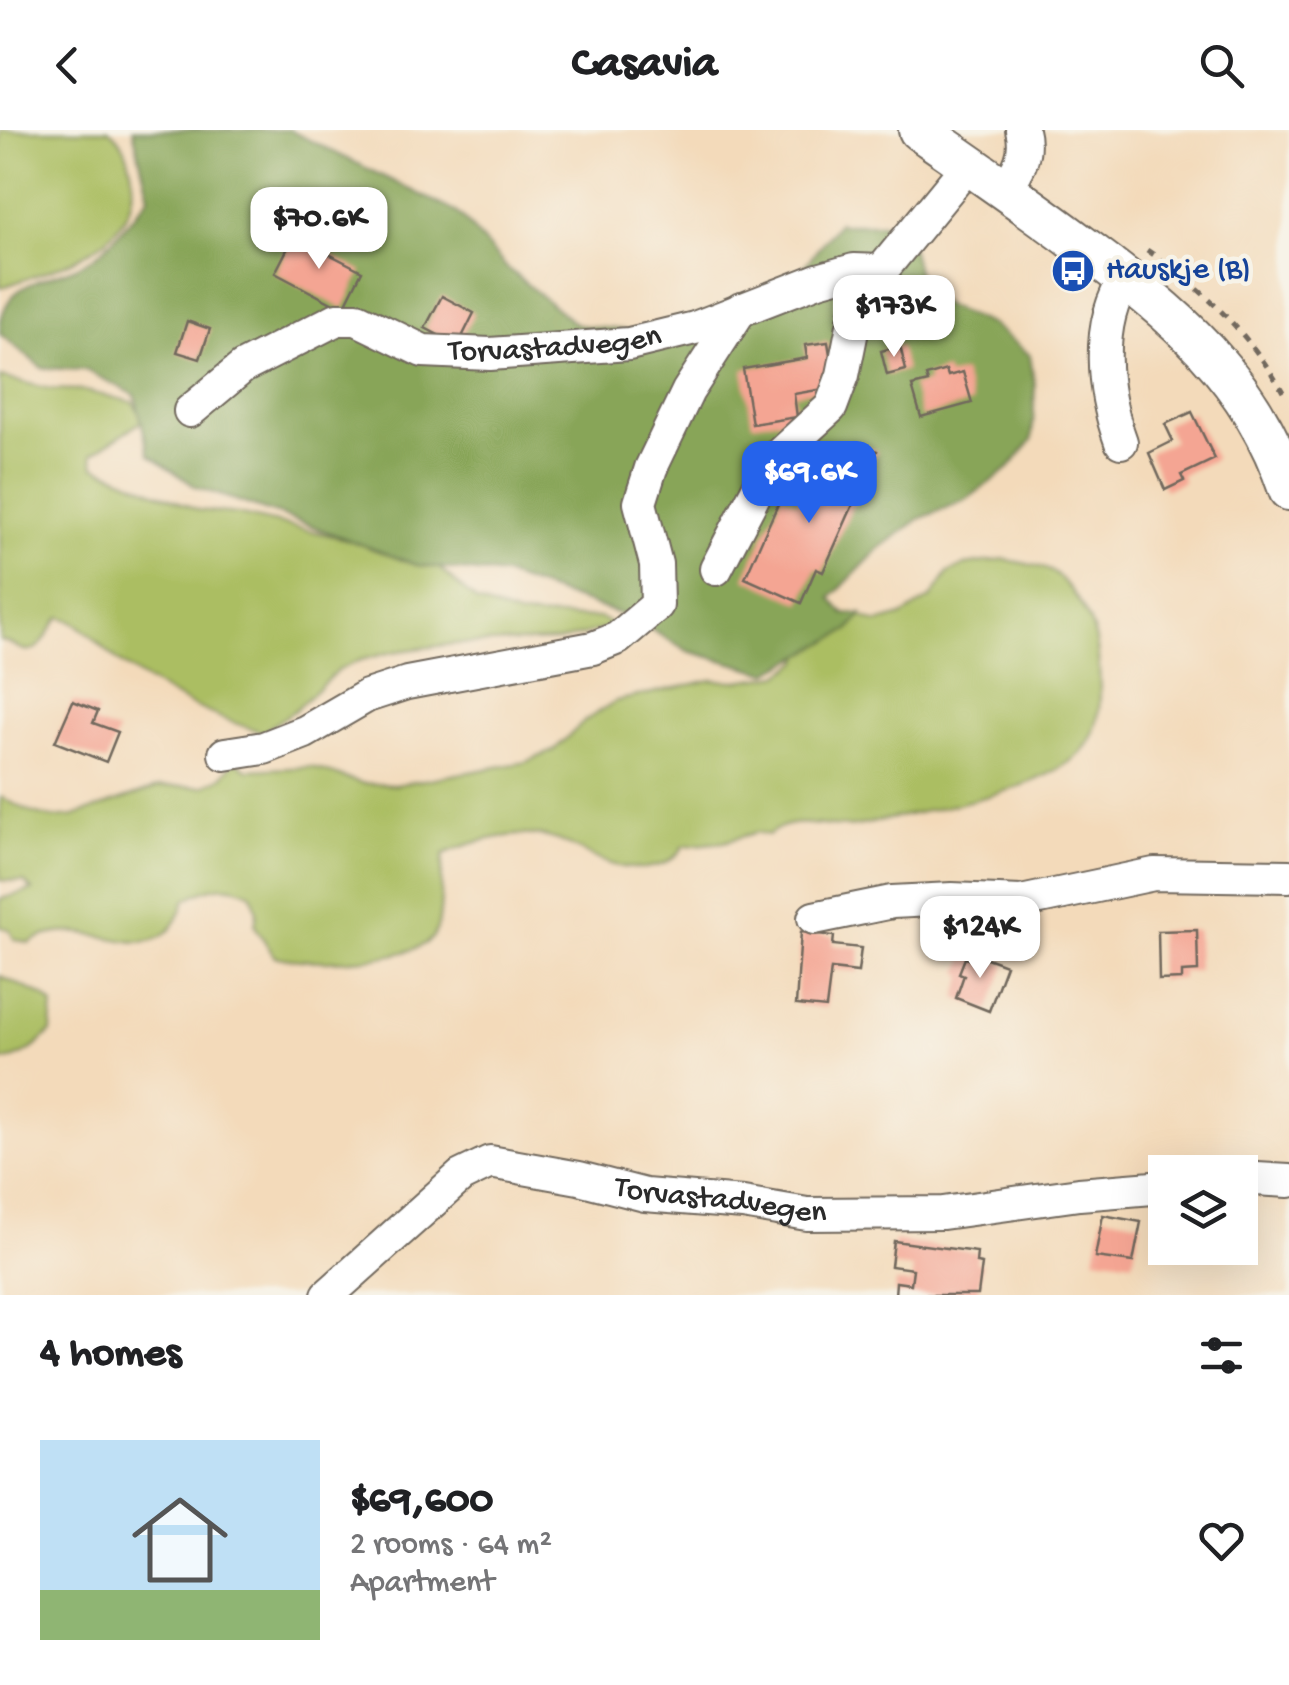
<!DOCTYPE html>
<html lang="en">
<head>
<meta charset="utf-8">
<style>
  body { margin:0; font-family:"Gochi Hand",sans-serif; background:#f2f2f2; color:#202124; height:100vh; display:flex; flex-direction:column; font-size:38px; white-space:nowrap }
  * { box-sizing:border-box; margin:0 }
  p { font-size:32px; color:#757577 }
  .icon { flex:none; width:55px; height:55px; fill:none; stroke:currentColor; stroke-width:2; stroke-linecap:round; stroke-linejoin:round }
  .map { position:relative; height:1165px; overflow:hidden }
  .details { display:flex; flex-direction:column; background:#fff; flex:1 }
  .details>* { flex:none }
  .controls { position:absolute; left:1148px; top:1025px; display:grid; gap:20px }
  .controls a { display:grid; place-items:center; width:110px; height:110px; border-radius:0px; background:#fff; box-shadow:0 10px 40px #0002; font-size:50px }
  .price { position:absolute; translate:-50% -85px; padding:0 22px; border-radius:20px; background:#fff; color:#222; font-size:32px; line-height:65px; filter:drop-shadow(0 2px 5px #0008) }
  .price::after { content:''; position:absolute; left:50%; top:60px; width:30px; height:22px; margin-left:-15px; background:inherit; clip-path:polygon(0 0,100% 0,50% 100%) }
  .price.active { background:#2563eb; color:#fff }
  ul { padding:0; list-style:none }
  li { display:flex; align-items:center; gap:30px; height:250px; padding:0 40px }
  li span { display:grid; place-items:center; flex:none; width:280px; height:200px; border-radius:0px; color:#555 }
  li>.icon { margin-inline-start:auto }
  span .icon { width:120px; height:120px; fill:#fffc; stroke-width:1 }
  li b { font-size:42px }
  h2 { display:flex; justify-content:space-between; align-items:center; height:120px; padding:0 40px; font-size:42px }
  header { display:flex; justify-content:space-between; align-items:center; height:130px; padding:0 40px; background:#fff; font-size:45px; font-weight:800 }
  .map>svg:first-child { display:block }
</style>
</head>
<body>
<header><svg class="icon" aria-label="back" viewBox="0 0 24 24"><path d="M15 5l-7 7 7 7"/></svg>Casavia<svg class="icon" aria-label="search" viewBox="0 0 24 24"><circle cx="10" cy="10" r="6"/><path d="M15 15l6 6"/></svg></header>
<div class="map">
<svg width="1289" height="1165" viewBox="0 0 1289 1165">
  <rect width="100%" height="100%" fill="#f7f3e8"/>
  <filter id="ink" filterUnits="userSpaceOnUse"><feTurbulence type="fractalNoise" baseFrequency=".01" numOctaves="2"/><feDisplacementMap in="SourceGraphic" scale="20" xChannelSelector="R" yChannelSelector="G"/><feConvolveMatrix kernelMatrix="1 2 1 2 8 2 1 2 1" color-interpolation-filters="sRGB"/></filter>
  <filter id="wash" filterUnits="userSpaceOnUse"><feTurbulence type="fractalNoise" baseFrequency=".0048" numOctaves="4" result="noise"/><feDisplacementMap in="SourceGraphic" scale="40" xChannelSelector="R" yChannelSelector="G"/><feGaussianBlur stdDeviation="2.25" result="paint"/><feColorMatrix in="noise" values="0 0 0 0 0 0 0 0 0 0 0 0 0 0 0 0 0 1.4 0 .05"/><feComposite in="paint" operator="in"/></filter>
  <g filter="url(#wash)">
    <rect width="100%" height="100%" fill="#f3daba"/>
    <path fill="#abbe62" stroke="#6b7446" stroke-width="2.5" d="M0,0H108C122,7 128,24 131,39C147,115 54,139 0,158Z
      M0,247L51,259L81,260L133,272L144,290L92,324L94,336L198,380L238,384L428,428L477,472L518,486L600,488L616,496L560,511L454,514L392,522L361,530L338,540L295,580L263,602C214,589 163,563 122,534C101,519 85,493 60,487C48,497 45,523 25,520C15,518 10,511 0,511Z
      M1004,429C1018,433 1043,435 1055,444C1074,459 1095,494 1097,517C1100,546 1105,589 1087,615C1053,663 914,682 857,696C823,701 797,682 768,705L757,702L724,712L684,716C674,731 663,736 645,738C596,741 577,709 535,705C506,703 470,712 444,724C439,746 445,793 432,808C410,833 304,835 274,826L255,796L257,782L252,764C226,751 209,756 185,770C160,857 89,775 29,813L14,809L9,799L0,797V769L33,760L24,752L0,750V667L33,683L53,688L74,686L159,657L204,656L222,647L235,631L248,640L312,637L361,653L395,655L526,632L553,621L586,590L616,571L711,550L737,551L780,545L799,531L806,513L853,483L877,493L902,486L932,467L948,443L965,435Z
      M0,846L44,866L53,875L51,902C36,917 22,929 0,931Z"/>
    <path fill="#88a558" stroke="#5a6842" stroke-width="2.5" d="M133,0H289L458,83L507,138L577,195L641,202L785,161L839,92L841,94H884L911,117L921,156L946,176L992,195L1030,225L1035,256L1032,310L1009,338L966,370L919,389L880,418L831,468L844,484H862L849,500L768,543L688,521L631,488L504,445L416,435L306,394L196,357L149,324L135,265L85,240L42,238L0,204C0,143 59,153 95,126C115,111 132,86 149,67Z"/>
    <g id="blocks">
      <path fill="#f4a593" d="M294,106L362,141L343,179L275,143Z
        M442,166L474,183L458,215L425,198Z
        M187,191L210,199L200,229L177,222Z
        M828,212L835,257L794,264L797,287L752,294L743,239L807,228L805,215Z
        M900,216L906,240L887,245L881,221Z
        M946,240L948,246L963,242L972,273L921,287L912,256L928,252L926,246Z
        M1192,282L1215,329L1181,345L1184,351L1165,360L1149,323L1173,311L1165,294Z
        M856,312L877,321L823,442L816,439L801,473L745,448L782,365L797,372L813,337L828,343L835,326L847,331Z
        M73,571L98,581L93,593L118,602L106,632L55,612Z
        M953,792L985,793L984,813H952Z
        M1197,800L1198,841L1182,842V849L1159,850L1158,801Z
        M801,802L834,806L833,815L861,818L858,842L831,839L826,878L796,875Z
        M973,823L1006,835L989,881L956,868L964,845L959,843L965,828L971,830Z
        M1103,1085L1141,1092L1133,1132L1095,1127Z
        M894,1111L977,1122L976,1133L982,1134L978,1165H895L896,1152L911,1154L913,1139L891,1136Z"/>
    </g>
  </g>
  <g filter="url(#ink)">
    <use href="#blocks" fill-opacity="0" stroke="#71685d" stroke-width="2.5"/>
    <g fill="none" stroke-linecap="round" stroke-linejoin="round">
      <g stroke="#71685d" stroke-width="36">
        <g id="minor">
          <path d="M1005,59C1019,40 1028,23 1022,0"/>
          <path id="s1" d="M190,281L243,237L337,189H357L423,221L490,224L629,214L695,198L818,150L854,140L882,141"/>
          <path d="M1121,312C1102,260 1095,194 1126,148"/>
          <path d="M716,439L772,331L831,277L843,245L857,176L878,145L969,34"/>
          <path d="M225,624L264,618L305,602L367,566L407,553L593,518L618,508L657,475L656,434L640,373L651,338L688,261L741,179"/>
          <path d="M814,788L892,772L952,769L1021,772L1154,744L1289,746"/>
          <path d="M1240,1048L1289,1051"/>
          <path id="s2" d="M328,1165L461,1046L490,1032L579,1048L645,1065L743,1073L807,1084L943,1083L1079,1064L1165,1057"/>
        </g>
      </g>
      <g stroke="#71685d" stroke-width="44">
        <path id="major" d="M919,0C974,38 1028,75 1081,115C1175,184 1251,246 1289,360"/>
      </g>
      <path stroke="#71685d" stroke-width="5" stroke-dasharray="8 8" stroke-linecap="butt" d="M1147,120C1202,158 1249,203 1283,262"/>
      <use href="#minor" stroke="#fff" stroke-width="32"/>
      <use href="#major" stroke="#fff" stroke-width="40"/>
    </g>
  </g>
  <defs>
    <g id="bus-disc" transform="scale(2.25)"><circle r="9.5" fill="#1a4fb4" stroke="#f7f3e8"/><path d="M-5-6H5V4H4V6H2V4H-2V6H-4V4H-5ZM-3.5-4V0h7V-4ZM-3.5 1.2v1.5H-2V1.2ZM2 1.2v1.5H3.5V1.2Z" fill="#fff"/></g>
  </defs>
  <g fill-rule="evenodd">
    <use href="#bus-disc" x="1073" y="141"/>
  </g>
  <g text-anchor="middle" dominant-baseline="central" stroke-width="9" stroke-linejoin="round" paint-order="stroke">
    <g font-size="32" fill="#164399" stroke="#f7f3e8" text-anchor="start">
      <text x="1106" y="141">Hauskje (B)</text>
    </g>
    <g font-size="32" fill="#2b2b2b" stroke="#f7f3e8">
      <text stroke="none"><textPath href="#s1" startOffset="400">Torvastadvegen</textPath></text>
      <text stroke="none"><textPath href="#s2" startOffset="445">Torvastadvegen</textPath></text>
    </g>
  </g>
</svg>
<div class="controls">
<a><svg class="icon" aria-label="layers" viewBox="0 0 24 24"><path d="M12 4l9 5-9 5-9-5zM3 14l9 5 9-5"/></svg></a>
</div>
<b class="price" style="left:319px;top:142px">$70.6K</b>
<b class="price" style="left:894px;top:230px">$173K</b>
<b class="price active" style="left:809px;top:396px">$69.6K</b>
<b class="price" style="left:980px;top:851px">$124K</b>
</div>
<section class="details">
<h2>4 homes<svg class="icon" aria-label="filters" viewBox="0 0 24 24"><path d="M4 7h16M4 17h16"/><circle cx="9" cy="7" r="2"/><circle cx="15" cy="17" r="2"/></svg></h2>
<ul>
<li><span style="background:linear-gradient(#bfe0f5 75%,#8fb573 0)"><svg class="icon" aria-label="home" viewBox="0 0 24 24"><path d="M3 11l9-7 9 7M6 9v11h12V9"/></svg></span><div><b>$69,600</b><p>2 rooms · 64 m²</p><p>Apartment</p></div><svg class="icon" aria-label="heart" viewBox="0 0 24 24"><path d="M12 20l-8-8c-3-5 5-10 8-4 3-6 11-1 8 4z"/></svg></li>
</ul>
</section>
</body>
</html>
